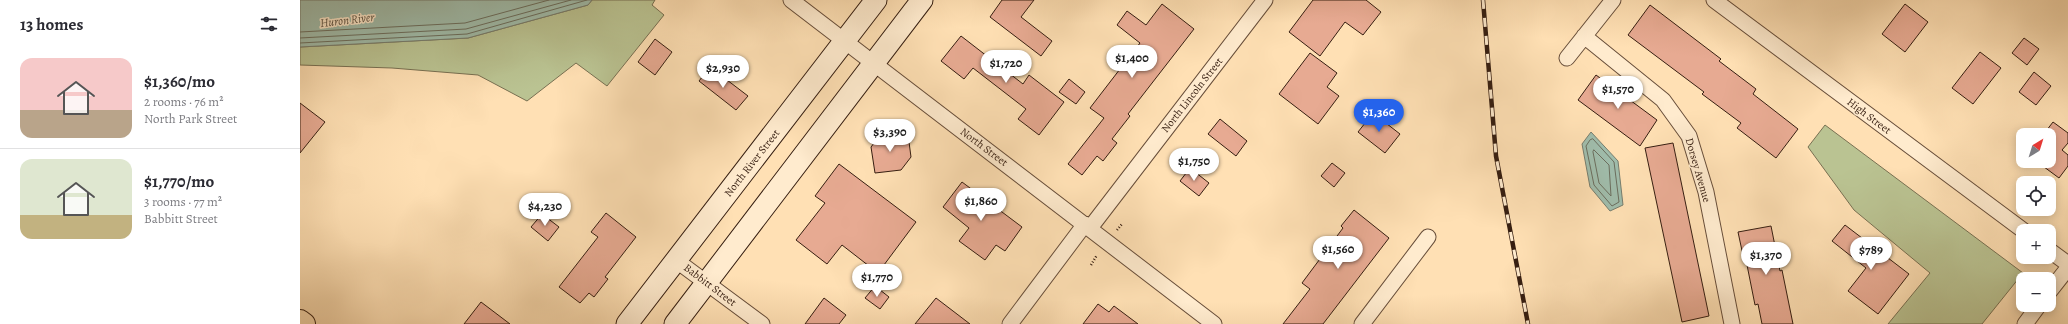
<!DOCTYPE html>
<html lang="en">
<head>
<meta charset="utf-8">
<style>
  body { margin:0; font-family:Alegreya,serif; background:#f2f2f3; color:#2b2b33; height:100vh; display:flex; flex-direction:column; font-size:15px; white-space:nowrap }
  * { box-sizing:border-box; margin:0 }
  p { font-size:13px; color:#7c7c81 }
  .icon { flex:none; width:22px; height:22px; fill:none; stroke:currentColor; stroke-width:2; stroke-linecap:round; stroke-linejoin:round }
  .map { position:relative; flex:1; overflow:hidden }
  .sheet { display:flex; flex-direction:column; background:#fff; width:300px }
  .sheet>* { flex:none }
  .needle { width:26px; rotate:38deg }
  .controls { position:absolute; left:1716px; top:128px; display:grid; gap:8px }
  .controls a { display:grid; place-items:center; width:40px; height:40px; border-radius:8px; background:#fff; box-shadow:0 2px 10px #0003; font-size:20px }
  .price { position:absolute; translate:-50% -34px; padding:0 9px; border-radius:14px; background:#fff; color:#222; font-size:13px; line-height:26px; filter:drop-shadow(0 1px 2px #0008) }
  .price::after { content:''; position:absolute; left:50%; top:24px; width:12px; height:9px; margin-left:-6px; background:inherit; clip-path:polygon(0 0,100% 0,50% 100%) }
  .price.on { background:#2563eb; color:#fff }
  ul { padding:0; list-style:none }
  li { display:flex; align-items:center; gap:12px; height:100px; padding:0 20px }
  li+li { border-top:1px solid #e1e1e2 }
  li span { display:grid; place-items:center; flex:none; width:112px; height:80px; border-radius:12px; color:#555 }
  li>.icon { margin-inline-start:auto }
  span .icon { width:48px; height:48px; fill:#fffc; stroke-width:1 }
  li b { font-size:17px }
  h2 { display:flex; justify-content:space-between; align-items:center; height:48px; padding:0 20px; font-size:17px }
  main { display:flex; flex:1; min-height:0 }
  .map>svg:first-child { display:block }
</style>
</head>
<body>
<main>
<section class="sheet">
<h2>13 homes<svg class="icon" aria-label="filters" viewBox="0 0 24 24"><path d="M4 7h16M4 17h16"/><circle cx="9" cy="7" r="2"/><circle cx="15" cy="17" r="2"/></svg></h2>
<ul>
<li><span style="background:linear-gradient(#f6c9c9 65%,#b9a48a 0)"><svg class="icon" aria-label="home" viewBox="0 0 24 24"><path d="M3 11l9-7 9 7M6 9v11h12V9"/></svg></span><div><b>$1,360/mo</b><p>2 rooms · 76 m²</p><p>North Park Street</p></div></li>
<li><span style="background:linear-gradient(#dfe7d0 70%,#c2b280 0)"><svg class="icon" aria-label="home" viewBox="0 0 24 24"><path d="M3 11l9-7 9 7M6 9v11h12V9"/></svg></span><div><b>$1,770/mo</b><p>3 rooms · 77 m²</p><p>Babbitt Street</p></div></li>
</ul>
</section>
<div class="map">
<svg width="1768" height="324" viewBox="0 0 1768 324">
  <rect width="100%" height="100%" fill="#ffe0b4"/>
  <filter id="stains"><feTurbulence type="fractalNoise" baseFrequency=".005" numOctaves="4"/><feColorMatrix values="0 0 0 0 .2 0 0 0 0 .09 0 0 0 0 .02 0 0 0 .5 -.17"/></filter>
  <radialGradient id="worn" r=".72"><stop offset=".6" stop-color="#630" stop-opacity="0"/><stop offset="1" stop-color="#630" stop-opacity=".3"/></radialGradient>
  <path fill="#bac392" stroke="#787052" d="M292,0H355L352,5L364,15L307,86L276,63L227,101L178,75L92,68L0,65V47L168,38L288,5Z
    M1525,125L1723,273L1682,324H1588L1630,273L1554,210L1508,147Z"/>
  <path fill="#a0bdac" stroke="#767d6e" d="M0,0H292L288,5L168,38L0,47Z
    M1291,132L1318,161L1323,205L1310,211L1290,187L1282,144Z"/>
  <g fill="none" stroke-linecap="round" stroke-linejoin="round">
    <path stroke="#6b6e5e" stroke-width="1" d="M0,32L165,23L249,0
      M0,38L166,29L271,0
      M0,43L167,34L287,0
      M1293,139L1314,162L1319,202L1312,206L1294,185L1286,146L1290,140Z
      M1294,150L1309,165L1311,196L1299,183L1293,152Z"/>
  </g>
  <path fill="#e7aa92" stroke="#361e11" d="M702,0H734L721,17L752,41L741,56L690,17Z
    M1013,0H1066L1081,12L1063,35L1045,22L1020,56L989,32Z
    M862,4L894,29L828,114L830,116L812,139L817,143L803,161L797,156L782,175L768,164L804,118L790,108L840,43L817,25L827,11L846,25Z
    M1605,4L1628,22L1605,52L1582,34Z
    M1350,5L1421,59L1419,61L1456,89L1453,94L1498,129L1476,158L1437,128L1441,123L1402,94L1404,92L1328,35Z
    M661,36L723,84L729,75L764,102L739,135L718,119L726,109L673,68L664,79L641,61Z
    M1724,38L1739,49L1727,65L1712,53Z
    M355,39L372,52L355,75L338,62Z
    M1680,52L1701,68L1673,104L1652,88Z
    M1010,53L1037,73L1027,87L1039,96L1018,124L979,94Z
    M410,67L448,96L436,110L399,81Z
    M1734,72L1751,86L1736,105L1719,92Z
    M1296,75L1357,120L1340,146L1278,100Z
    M769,79L785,92L776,104L759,92Z
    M0,103L25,122L0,153Z
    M1073,113L1100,134L1085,153L1058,132Z
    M920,119L947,141L936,156L908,134Z
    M1753,122L1768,133V143L1762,150L1768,155V166L1759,178L1736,161H1749V135H1743Z
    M596,132L609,142L611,157L601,170L575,173L571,147L581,134Z
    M1373,143L1409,316L1382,322L1345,148Z
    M1032,163L1045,173L1034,187L1021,176Z
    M539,164L616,222L578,273L542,245L527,264L496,240L525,203L515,196Z
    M890,168L909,183L899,196L880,181Z
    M662,182L722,227L705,251L696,245L685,260L659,241L669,228L643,207Z
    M1054,210L1089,238L1023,324H983L1010,289L1002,283L1043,228L1041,226Z
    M306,213L336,237L305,277L308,279L294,297L289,293L280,303L259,287L298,237L291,232Z
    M242,214L259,227L248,241L231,227Z
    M1545,225L1609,274L1578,314L1548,291L1566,268L1532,241Z
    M1471,226L1480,271L1482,270L1493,324H1462L1458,304L1455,305L1446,260H1444L1438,232Z
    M575,286L589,297L580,309L565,298Z
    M524,298L546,315L539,324H505Z
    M636,298L670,324H615Z
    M181,302L210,324H164Z
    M798,304L809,312L814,306L838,324H783Z"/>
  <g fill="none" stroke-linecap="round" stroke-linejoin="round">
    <g stroke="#684e3a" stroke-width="17">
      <path id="street" d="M491,0L914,324
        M1414,0L1724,231
        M1284,36L1363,100L1389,136L1406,192L1432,324
        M1267,58L1313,0
        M790,228L965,0
        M1749,250L1768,264
        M377,261L462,324
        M1749,292L1768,268
        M710,324L785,224
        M1062,324L1128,237
        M1725,324L1739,305"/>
    </g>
    <g stroke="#361e11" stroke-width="23">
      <path id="secondary" d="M327,324L576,0
        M375,324L622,0"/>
    </g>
    <g stroke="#361e11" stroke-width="24">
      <path id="primary" d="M0,321L4,324"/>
    </g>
    <path stroke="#361e11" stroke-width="2.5" stroke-dasharray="1 2" stroke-linecap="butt" d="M817,230L822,224
      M791,265L797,255"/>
    <use href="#street" stroke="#ffebce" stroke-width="15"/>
    <use href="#secondary" stroke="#ffebce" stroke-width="21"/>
    <use href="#primary" stroke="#ffe0b4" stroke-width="22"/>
    <g stroke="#361e11" stroke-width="4.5">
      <path id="rail" d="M1183,0L1196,156L1228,324"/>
    </g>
    <use href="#rail" stroke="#ffebce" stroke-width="3" stroke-dasharray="9" stroke-linecap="butt"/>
  </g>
  <g text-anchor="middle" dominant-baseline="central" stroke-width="3" stroke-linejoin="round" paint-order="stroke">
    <g font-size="11" fill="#361e11" stroke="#ffebce">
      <text transform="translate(892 95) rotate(-52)">North Lincoln Street</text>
      <text transform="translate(1569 116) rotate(37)">High Street</text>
      <text transform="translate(684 147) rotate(37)">North Street</text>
      <text transform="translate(452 163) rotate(-52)">North River Street</text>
      <text transform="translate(1398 170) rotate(74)">Dorsey Avenue</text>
      <text transform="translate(410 285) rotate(37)">Babbitt Street</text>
    </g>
    <g font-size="12" font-style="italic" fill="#564e40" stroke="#ffebce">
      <text transform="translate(47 20) rotate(-7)">Huron River</text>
    </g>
  </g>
  <rect width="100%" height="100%" filter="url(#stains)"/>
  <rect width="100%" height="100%" fill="url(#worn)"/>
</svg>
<div class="controls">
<a><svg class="needle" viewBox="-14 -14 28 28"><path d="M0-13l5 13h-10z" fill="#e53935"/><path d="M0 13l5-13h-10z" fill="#7c7c81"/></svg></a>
<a><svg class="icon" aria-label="locate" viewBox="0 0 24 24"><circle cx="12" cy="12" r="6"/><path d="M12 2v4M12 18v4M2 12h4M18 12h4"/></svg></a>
<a>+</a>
<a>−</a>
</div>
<b class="price" style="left:832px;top:79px">$1,400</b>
<b class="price" style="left:706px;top:84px">$1,720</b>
<b class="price" style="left:423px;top:89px">$2,930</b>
<b class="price" style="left:1318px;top:110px">$1,570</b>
<b class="price on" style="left:1079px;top:133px">$1,360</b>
<b class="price" style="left:590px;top:153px">$3,390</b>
<b class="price" style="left:894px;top:182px">$1,750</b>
<b class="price" style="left:681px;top:222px">$1,860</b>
<b class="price" style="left:245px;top:227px">$4,230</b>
<b class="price" style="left:1038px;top:270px">$1,560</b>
<b class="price" style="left:1571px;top:271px">$789</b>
<b class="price" style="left:1466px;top:276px">$1,370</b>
<b class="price" style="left:577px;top:298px">$1,770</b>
</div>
</main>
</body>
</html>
